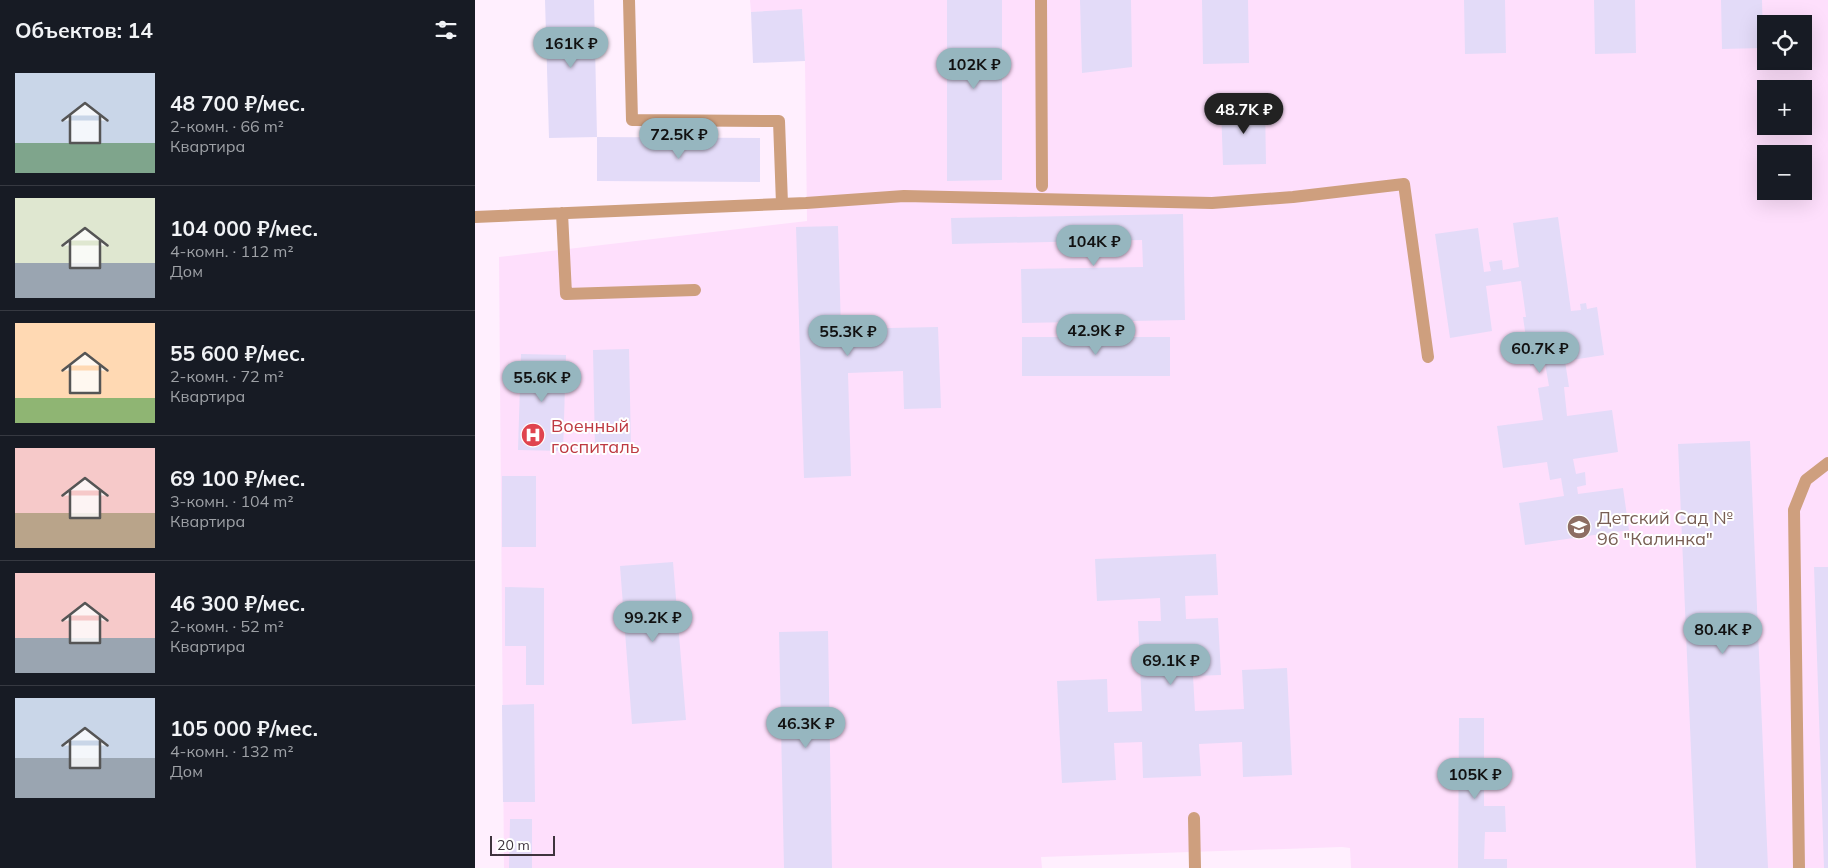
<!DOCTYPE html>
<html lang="ru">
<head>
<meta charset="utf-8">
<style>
  body { margin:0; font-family:Mulish,sans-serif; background:#20242c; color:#f1f3f6; height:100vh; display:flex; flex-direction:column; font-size:19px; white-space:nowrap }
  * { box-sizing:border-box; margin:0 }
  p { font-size:16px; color:#9ea1a6 }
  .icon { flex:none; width:28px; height:28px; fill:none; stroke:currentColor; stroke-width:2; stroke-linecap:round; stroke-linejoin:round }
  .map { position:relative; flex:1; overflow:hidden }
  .side { display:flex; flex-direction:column; background:#171b24; width:475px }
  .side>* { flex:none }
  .tools { position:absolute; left:1282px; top:15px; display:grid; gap:10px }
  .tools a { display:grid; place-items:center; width:55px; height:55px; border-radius:0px; background:#171b24; box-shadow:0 5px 20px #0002; font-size:25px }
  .scale { position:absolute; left:15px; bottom:12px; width:65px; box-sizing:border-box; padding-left:5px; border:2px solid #3e343d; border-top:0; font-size:14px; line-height:18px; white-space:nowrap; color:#3e343d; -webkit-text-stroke:4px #fff; paint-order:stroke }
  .price { position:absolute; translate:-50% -42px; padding:0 11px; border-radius:18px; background:#96b6bf; color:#111; font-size:16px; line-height:32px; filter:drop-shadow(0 1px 2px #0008) }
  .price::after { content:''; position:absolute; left:50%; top:30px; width:15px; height:11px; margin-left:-8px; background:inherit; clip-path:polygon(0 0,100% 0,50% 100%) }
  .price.current { background:#222; color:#fff }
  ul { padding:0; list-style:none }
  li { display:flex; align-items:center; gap:15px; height:125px; padding:0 15px }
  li+li { border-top:1px solid #363941 }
  li span { display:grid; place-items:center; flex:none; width:140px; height:100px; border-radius:0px; color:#555 }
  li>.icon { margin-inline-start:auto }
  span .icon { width:60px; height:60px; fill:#fffc; stroke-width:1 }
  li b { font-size:21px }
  h2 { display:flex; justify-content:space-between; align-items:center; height:60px; padding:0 15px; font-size:21px }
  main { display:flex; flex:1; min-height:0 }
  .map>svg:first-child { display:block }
</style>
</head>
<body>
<main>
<section class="side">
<h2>Объектов: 14<svg class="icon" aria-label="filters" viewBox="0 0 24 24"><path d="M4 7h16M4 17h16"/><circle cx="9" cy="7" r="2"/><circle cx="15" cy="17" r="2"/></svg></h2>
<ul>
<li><span style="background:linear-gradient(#c9d6e8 70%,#7fa58c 0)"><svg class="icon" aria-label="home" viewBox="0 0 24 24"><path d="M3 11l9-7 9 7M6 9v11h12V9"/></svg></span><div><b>48 700 ₽/мес.</b><p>2-комн. · 66 m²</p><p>Квартира</p></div></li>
<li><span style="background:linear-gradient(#dfe7d0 65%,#9aa5b1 0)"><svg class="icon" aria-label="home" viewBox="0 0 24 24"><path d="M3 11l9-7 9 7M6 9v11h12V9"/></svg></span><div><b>104 000 ₽/мес.</b><p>4-комн. · 112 m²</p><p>Дом</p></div></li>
<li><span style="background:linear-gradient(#ffd9b3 75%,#8fb573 0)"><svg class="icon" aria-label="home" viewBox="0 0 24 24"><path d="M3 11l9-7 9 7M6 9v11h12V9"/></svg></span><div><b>55 600 ₽/мес.</b><p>2-комн. · 72 m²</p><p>Квартира</p></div></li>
<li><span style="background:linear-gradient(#f6c9c9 65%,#b9a48a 0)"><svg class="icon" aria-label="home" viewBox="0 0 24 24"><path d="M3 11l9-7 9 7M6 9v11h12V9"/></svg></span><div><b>69 100 ₽/мес.</b><p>3-комн. · 104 m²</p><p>Квартира</p></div></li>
<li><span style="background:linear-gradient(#f6c9c9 65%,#9aa5b1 0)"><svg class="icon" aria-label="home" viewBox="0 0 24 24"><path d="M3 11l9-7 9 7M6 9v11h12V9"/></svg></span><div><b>46 300 ₽/мес.</b><p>2-комн. · 52 m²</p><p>Квартира</p></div></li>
<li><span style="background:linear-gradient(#c9d6e8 60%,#9aa5b1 0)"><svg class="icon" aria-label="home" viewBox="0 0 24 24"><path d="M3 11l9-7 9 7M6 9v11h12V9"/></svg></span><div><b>105 000 ₽/мес.</b><p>4-комн. · 132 m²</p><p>Дом</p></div></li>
</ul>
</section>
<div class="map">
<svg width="1353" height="868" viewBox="0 0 1353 868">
  <rect width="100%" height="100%" fill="#ffeffe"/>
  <path fill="#fedffc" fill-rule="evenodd" d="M275,0H1353V868H876L875,848L867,847L566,857L567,868H29L24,257L332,221L330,61L327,10L276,12ZM1291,24H1329V61H1291ZM1291,89H1329V126H1291ZM1291,154H1329V191H1291Z"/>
  <path fill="#e3dbf8" d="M70,0H119L122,137L74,138Z
    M472,0H527V180L472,181Z
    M605,0H656L657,67L607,73Z
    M727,0H773L774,63L728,64Z
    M989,0H1030L1031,53L990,54Z
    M1119,0H1160L1161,53L1120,54Z
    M1246,0H1287L1288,48L1247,49Z
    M327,9L330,61L278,63L276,12Z
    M790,106L791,164L748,165L746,107Z
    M122,137L285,138V182L122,181Z
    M708,214L710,320L547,323L546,269L668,267L667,240L477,244L476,218Z
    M1083,217L1096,311L1106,310L1105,304L1111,303L1112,309L1122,307L1129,355L1090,361L1094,387H1089L1092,416L1137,410L1143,452L1098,459L1101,474L1110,472L1111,485L1102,487L1103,494L1148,488L1154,530L1050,545L1044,503L1089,496L1086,478L1075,480L1072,462L1028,468L1022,426L1068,420L1063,388L1074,386L1070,363L1055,366L1048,317H1051L1046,281L1011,286L1017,331L975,338L960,234L1003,228L1009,272L1016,271L1014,262L1027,260L1028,270L1044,267L1038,223Z
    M363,226L366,329L463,327L466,408L429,409L428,371L373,373L376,476L329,478L321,227Z
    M547,337H695V376H547Z
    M154,349L156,447L120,448L118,350Z
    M46,354L91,355L88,451L43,450Z
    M1275,441L1293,868H1221L1203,444Z
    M27,476H61V547H27Z
    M741,554L743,595L710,596L711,619L743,618L746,675L718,676L720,711L769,709L767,670L812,668L817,775L768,777L767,742L724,744L726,776L668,778L667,742L639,743L641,780L587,783L582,681L632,679L633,712L667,711L663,621H686L685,598L622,601L620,559Z
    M198,562L211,720L157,724L145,566Z
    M1339,567H1353V868H1349Z
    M30,587L69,588V685H51V646H30Z
    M353,631L357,868H309L304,632Z
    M59,704L60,802H28L27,705Z
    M984,718H1009V806H1030L1031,832H1010L1009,859H1032V868H983Z
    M35,819H57V868H34Z"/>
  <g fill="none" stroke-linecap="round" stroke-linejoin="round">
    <path stroke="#ce9f7e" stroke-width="12" d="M154,0L157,120L304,121L307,204
      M566,0L567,186
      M87,213L91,294L220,290
      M0,217L331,203L429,196L737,203L818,197L929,184L953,357
      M719,818L720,868
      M1324,868L1319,510L1331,480L1353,463"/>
  </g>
  <defs>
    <g id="hospital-disc" transform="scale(1.25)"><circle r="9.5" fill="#e0444e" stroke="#fff"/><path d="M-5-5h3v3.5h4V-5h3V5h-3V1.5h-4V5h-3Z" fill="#fff"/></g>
    <g id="school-disc" transform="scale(1.25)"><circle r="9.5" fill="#8d6e63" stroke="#fff"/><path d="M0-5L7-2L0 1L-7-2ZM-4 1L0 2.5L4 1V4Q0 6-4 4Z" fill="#fff"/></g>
  </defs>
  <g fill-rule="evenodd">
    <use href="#hospital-disc" x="58" y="435"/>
    <use href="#school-disc" x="1104" y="527"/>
  </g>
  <g text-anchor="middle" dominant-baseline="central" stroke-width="4" stroke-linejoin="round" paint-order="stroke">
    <g font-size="18" fill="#be3a42" stroke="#fff" text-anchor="start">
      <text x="76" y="425">Военный<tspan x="76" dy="21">госпиталь</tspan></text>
    </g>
    <g font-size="18" fill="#785e54" stroke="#fff" text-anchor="start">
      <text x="1122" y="517">Детский Сад №<tspan x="1122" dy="21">96 "Калинка"</tspan></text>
    </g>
  </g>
</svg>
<div class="tools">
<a><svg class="icon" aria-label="locate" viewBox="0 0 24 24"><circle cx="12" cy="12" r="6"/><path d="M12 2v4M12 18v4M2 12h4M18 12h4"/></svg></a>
<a>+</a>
<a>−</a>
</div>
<div class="scale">20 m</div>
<b class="price" style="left:96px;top:69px">161K ₽</b>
<b class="price" style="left:499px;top:90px">102K ₽</b>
<b class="price current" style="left:769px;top:135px">48.7K ₽</b>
<b class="price" style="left:204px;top:160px">72.5K ₽</b>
<b class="price" style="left:619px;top:267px">104K ₽</b>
<b class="price" style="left:621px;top:356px">42.9K ₽</b>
<b class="price" style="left:373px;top:357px">55.3K ₽</b>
<b class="price" style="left:1065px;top:374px">60.7K ₽</b>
<b class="price" style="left:67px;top:403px">55.6K ₽</b>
<b class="price" style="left:178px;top:643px">99.2K ₽</b>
<b class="price" style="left:1248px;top:655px">80.4K ₽</b>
<b class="price" style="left:696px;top:686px">69.1K ₽</b>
<b class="price" style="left:331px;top:749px">46.3K ₽</b>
<b class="price" style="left:1000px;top:800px">105K ₽</b>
</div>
</main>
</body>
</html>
